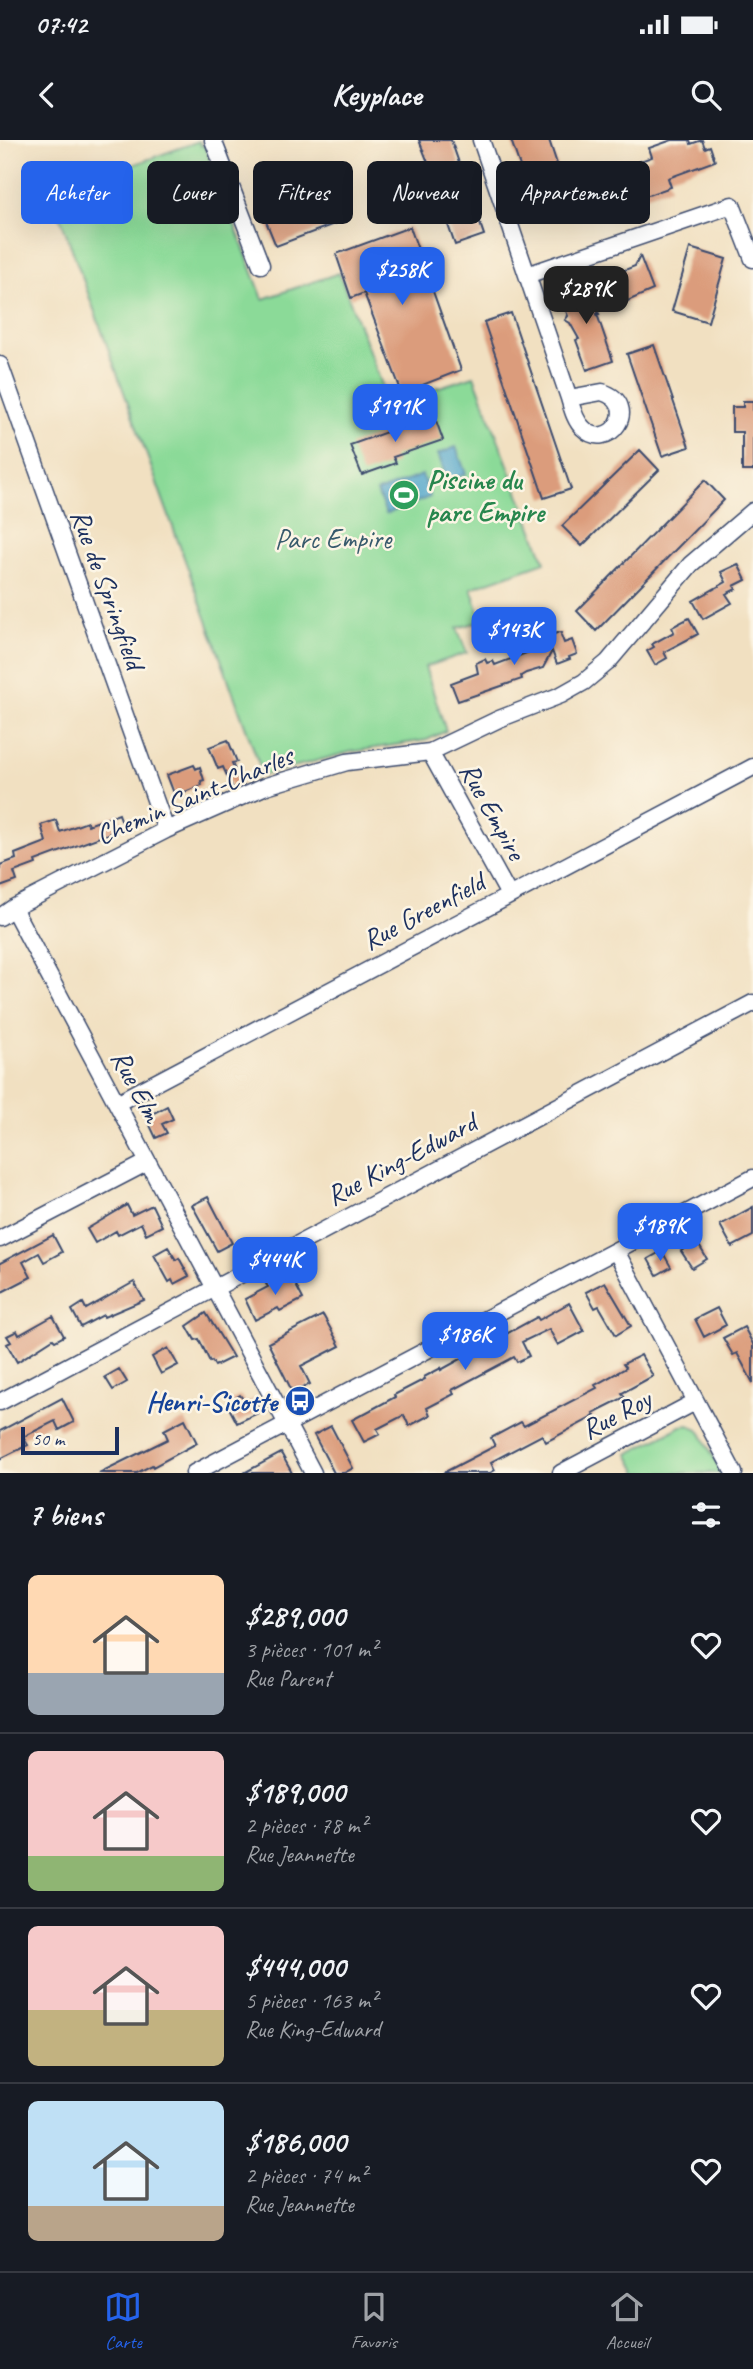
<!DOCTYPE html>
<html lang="fr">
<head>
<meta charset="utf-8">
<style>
  body { margin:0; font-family:Caveat,sans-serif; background:#242831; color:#f1f3f6; height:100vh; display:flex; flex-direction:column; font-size:26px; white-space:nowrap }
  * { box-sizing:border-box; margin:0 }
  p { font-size:23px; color:#9ea1a6 }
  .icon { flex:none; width:38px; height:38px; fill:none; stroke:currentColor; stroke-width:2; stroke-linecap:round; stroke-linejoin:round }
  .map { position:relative; height:1333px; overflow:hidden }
  .drawer { display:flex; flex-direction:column; background:#171b24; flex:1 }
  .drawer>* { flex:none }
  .guide { position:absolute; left:21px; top:21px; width:712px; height:63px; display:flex; gap:14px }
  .scale { position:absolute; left:21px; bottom:18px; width:98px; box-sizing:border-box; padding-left:7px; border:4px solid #1b2f5e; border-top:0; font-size:19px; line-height:24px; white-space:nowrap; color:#1b2f5e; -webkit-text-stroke:5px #fcf5e5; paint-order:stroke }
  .price { position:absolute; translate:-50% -60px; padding:0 16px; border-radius:14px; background:#2563eb; color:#fff; font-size:23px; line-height:46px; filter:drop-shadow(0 2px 4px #0008) }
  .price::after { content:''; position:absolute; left:50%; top:42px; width:21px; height:16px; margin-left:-10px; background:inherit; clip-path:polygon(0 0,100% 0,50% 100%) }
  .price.selected { background:#222; color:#fff }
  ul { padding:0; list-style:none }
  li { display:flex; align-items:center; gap:21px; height:175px; padding:0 28px }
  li+li { border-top:2px solid #363941 }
  li span { display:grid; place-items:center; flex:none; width:196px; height:140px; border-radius:10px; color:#555 }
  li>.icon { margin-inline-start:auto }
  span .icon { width:84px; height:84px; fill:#fffc; stroke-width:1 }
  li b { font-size:30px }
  h2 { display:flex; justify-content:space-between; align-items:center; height:84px; padding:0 28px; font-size:30px }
  .tag { padding:0 24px; border-radius:10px; background:#171b24; box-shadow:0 7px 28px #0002; font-size:24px; line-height:63px }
  .tag.selected { background:#2563eb; color:#fff }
  .status { display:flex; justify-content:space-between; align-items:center; height:49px; padding:0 35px; background:#171b24; direction:ltr }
  .status svg { height:19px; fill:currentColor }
  header { display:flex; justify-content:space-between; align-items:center; height:91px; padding:0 28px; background:#171b24; font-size:32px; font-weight:800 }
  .menu { display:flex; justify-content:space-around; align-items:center; height:98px; border-top:2px solid #363941; background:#171b24; font-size:19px; color:#9ea1a6 }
  .menu a { display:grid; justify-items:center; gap:4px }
  .menu .selected { color:#2563eb }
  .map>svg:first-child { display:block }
</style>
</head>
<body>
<div class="status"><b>07:42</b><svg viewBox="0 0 49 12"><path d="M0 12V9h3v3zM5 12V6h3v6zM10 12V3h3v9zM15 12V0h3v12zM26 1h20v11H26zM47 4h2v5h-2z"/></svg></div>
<header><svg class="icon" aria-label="back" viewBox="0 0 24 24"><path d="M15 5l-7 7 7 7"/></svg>Keyplace<svg class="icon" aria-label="search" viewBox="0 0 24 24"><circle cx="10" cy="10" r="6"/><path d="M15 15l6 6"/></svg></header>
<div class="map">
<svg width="753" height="1333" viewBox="0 0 753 1333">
  <rect width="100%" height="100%" fill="#fcf5e5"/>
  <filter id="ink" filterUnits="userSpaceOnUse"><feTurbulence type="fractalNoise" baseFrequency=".0143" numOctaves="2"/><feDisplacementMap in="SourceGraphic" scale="14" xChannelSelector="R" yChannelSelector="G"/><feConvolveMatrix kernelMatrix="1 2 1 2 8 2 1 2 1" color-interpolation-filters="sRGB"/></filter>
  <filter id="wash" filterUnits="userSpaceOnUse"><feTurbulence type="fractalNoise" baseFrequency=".00686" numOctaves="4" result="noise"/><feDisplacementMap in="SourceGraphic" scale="28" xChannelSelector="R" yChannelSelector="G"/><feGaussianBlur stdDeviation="1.57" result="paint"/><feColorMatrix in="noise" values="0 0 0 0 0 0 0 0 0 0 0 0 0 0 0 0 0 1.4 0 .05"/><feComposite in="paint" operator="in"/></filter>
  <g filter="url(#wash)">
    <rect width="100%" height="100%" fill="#f1e0c1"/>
    <path fill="#8bda98" stroke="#53847b" stroke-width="2" d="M199,1L201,6L204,5L263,159L339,133L389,263L474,236L545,422L471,448L482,481L457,488L467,513L425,527L446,591L427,600L350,612L263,635L52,54Z
      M689,1285L696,1288L701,1293L722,1333H638L628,1314L681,1286Z"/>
    <path fill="#4ea4ca" stroke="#346a94" stroke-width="2" d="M456,307L466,334L448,341L438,314Z
      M422,335L430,357L386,374L377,352Z"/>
    <g id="blocks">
      <path fill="#db9c7b" d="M419,0H451L484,95L455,105L431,36L433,35Z
        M511,0H549L558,27L524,38Z
        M672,0H690L691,4L702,0L705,8L710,6L715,21L668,38L671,47L626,63L623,52L611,57L603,34L652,17L649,8Z
        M322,46L337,83L276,106L265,79L308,66L304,51Z
        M410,87L461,230L402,253L364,153L351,158L336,114Z
        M690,108L726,119L708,182L672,171Z
        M640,116L653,150L623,163L609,125L620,132L635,126Z
        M586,144L599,174H597L613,221L587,230L576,200L579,199L570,183L565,180L568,176L562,161L552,156Z
        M511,173L571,349L544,358L484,182Z
        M654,205L689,307L662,316L627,214Z
        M743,261H753V331H742V292H732V267H743Z
        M434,275L443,300L393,317L396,323L362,335L350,305Z
        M640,310L659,330L582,406L562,386Z
        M705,340L724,360L596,491L577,471Z
        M738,424L746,440L734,446L736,449L726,454L732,463L703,479L693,461L726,442L721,432Z
        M689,478L698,494L664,512L667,518L655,525L647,511L654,507L652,504L674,492L672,487Z
        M560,492L562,493L561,495L564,503L572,500L577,514L569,517L570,519L557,524L552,511L543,528L526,533L521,536L522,539L458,561L451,543L478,533L476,523L485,519L487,523L493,521L495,525L532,511L529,503Z
        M228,600L237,622L232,623L241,646L233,649L223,627L218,629L209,607Z
        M194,625L196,629L200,627L204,640L201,641L202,645L175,656L167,635Z
        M119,674L124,688L35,721L36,724L14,732L17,741L0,747V725L16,719L15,714L46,702L41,685L56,680L60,692L87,682L88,685Z
        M167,966L173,979L162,984L167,993L156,998L146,977Z
        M208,1057L232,1103L217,1111L192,1065Z
        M127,1065L132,1075L152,1065L162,1086L146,1094L141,1083L118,1095L116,1091L95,1103L87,1089Z
        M753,1067V1096L732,1107L720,1085Z
        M53,1095L62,1112L44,1122L39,1113L23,1122L31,1137L0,1153V1123Z
        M697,1102L707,1119L692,1128L681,1111Z
        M168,1107L176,1120L179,1118L189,1136L174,1144L172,1140L169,1142L154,1115Z
        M662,1111L671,1127L657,1135L648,1119Z
        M289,1132L303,1159L280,1171L278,1168L255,1180L245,1159L268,1147L266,1144Z
        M134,1142L144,1160L104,1177L103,1175L81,1187L72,1170L83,1163L86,1169Z
        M605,1142L631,1186L616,1195L599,1166L595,1168L586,1152Z
        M569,1163L584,1191L558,1205L549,1189L522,1202L529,1216L517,1222L514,1217L452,1250L454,1254L427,1268L430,1275L409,1286L404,1275L377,1289L380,1294L364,1302L352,1280L395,1257L394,1255L425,1239L424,1237L441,1228V1230L537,1177L539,1180Z
        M717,1168L726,1185L704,1197L695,1179Z
        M206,1173L233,1217L215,1226L212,1221L210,1222L199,1199L195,1200L187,1186Z
        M323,1175L340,1206L301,1226L310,1244L293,1253L268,1203Z
        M53,1176L64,1196L55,1201L53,1199L17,1222L7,1204L11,1202L7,1196L17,1191L19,1195Z
        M744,1187L753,1204V1243L737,1213L733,1215L723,1198Z
        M168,1208L178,1225L161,1234L152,1217Z
        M641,1215L653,1236L622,1253L625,1257L593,1273L595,1276L546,1302L542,1295L491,1322L495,1330L490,1333H443L495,1306L491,1298L521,1282L524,1286L597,1248L595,1245L626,1228L623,1224Z
        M119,1229L127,1242L113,1250L105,1237Z
        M240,1255L246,1263L254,1259L260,1272L237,1283L227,1264Z
        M62,1258L74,1282L59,1290L55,1281L23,1297L28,1305L0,1319V1291Z
        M185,1279L197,1303L153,1327L152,1325L137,1333H99L168,1299L164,1290Z
        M331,1286L353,1328L344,1333H334L314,1295Z
        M281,1313L292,1333H244Z"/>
    </g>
  </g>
  <g filter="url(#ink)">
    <use href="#blocks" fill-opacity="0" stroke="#3b4a6d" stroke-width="2"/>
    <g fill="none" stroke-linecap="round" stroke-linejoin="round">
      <g stroke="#3b4a6d" stroke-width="19">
        <path id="minor" d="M213,0L261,125
          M481,0L569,258
          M527,135L732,65L753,119
          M0,225L166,690
          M602,252C643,265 608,314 583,288C575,281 572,268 569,258Z
          M430,612L509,755
          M13,768L313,1333
          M0,777L13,768L166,690L266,646L347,622L430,612L499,579L561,555L584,542L608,522L691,424L753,371
          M117,963L753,627
          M0,1099L148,1022
          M616,1111L734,1333
          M0,1262L753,863
          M194,1333L753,1038
          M561,1333L695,1262"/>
      </g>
      <use href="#minor" stroke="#fff" stroke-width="16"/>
    </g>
  </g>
  <defs>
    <g id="stadium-disc" transform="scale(1.575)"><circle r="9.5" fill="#2e9e5b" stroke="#fcf5e5"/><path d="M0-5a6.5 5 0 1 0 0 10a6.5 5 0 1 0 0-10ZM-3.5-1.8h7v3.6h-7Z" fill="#fff"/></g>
    <g id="bus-disc" transform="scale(1.575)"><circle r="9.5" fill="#1a4fb4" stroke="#fcf5e5"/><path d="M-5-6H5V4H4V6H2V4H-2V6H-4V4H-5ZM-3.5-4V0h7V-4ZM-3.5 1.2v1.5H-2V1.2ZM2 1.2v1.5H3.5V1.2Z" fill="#fff"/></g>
  </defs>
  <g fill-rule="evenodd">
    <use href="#stadium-disc" x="404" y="355"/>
    <use href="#bus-disc" x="300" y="1261"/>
  </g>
  <g text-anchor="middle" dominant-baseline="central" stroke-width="5" stroke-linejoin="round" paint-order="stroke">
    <g font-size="28" font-weight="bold" fill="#27864d" stroke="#fcf5e5" text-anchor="start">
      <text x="427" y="339">Piscine du<tspan x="427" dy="32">parc Empire</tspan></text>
    </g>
    <g font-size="28" fill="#375a6c" stroke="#fcf5e5">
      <text x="333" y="398">Parc Empire</text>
    </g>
    <g font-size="28" fill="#1b2f5e" stroke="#fcf5e5">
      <text transform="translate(108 449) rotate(70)">Rue de Springfield</text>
      <text transform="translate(194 655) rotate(-23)">Chemin Saint-Charles</text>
      <text transform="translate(493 671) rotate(61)">Rue Empire</text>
      <text transform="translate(423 771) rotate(-28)">Rue Greenfield</text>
      <text transform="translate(137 946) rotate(62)">Rue Elm</text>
      <text transform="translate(401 1019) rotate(-28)">Rue King-Edward</text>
      <text transform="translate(616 1274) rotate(-28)">Rue Roy</text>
    </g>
    <g font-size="28" font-weight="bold" fill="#164399" stroke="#fcf5e5" text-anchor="end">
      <text x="277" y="1261">Henri-Sicotte</text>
    </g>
  </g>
</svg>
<div class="scale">50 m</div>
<b class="price" style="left:402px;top:167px">$258K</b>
<b class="price selected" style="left:586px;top:186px">$289K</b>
<b class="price" style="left:395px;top:304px">$191K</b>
<b class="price" style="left:514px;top:527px">$143K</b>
<b class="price" style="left:660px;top:1123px">$189K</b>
<b class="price" style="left:275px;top:1157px">$444K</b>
<b class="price" style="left:465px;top:1232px">$186K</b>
<div class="guide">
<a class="tag selected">Acheter</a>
<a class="tag">Louer</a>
<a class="tag">Filtres</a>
<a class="tag">Nouveau</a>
<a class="tag">Appartement</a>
</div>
</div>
<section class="drawer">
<h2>7 biens<svg class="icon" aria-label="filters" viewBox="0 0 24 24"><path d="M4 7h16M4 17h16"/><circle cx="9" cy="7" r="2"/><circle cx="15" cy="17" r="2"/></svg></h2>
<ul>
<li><span style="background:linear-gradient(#ffd9b3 70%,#9aa5b1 0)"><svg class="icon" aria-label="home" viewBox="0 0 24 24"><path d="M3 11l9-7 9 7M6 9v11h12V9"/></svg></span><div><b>$289,000</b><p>3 pièces · 101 m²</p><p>Rue Parent</p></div><svg class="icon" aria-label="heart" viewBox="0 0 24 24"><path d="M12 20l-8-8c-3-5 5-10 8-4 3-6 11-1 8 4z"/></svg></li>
<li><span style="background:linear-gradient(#f6c9c9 75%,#8fb573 0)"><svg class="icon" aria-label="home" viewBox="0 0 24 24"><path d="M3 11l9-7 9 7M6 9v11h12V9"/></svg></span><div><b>$189,000</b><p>2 pièces · 78 m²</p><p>Rue Jeannette</p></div><svg class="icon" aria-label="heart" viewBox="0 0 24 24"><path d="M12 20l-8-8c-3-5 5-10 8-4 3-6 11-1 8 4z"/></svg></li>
<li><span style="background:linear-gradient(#f6c9c9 60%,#c2b280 0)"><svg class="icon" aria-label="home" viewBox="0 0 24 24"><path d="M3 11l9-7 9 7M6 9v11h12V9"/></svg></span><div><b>$444,000</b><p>5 pièces · 163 m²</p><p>Rue King-Edward</p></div><svg class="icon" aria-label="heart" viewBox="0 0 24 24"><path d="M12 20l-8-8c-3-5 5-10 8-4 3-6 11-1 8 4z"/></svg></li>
<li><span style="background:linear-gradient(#bfe0f5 75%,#b9a48a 0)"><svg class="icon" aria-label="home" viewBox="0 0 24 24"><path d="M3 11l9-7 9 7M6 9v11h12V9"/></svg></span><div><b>$186,000</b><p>2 pièces · 74 m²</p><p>Rue Jeannette</p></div><svg class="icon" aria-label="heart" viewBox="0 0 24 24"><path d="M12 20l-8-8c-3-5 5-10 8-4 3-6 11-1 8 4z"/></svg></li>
</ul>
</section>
<nav class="menu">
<a class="selected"><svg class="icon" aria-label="map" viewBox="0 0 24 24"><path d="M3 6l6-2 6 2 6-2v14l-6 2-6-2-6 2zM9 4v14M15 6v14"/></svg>Carte</a>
<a><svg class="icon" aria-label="saved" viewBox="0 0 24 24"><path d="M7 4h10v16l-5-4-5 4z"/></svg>Favoris</a>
<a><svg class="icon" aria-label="home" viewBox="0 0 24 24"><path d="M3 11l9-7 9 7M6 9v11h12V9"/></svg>Accueil</a>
</nav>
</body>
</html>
